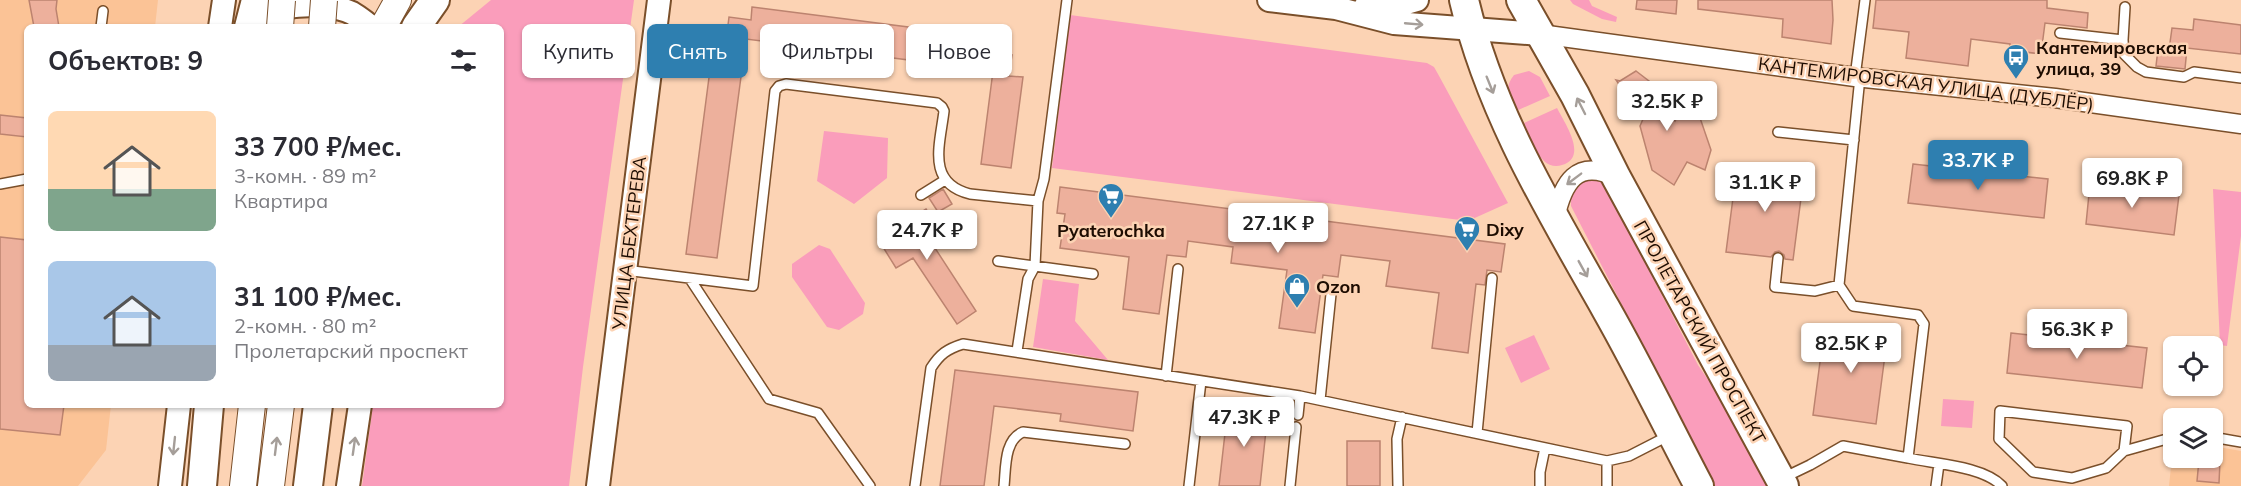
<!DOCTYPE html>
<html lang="ru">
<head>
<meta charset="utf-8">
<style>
  body { margin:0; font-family:Mulish,sans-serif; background:#f2f2f3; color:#2b2b33; height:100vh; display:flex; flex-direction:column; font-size:22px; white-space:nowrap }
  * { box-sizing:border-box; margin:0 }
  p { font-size:20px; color:#7c7c81 }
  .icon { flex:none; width:33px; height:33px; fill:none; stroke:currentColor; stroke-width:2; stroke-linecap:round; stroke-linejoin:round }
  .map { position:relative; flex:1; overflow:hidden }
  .panel { position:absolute; left:24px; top:24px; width:480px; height:384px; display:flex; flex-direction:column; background:#fff; border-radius:9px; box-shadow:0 2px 4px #0004 }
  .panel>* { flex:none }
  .banner { position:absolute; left:522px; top:24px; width:570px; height:54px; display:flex; gap:12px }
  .buttons { position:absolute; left:2163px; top:336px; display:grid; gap:12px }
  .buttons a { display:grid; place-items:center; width:60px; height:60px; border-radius:9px; background:#fff; box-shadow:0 2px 4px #0004; font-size:30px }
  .price { position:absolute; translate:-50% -51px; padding:0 14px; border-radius:6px; background:#fff; color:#222; font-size:20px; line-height:39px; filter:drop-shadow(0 2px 3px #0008) }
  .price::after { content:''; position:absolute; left:50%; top:36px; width:18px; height:14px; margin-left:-9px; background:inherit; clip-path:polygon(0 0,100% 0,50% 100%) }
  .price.current { background:#2e7fb0; color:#fff }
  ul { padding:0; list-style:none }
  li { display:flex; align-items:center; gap:18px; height:150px; padding:0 24px }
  li span { display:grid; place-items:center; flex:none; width:168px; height:120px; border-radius:9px; color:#555 }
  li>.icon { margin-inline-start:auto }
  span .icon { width:72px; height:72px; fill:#fffc; stroke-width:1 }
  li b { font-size:26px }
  h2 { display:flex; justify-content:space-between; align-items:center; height:72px; padding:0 24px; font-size:26px }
  .pill { padding:0 21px; border-radius:9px; background:#fff; box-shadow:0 2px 4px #0004; font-size:21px; line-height:54px }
  .pill.current { background:#2e7fb0; color:#fff }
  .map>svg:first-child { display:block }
</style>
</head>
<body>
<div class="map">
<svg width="2241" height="486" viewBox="0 0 2241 486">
  <rect width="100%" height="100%" fill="#fcd3b4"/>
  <path fill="#fbc396" d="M0,0H158L155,27H27V405H111L106,450L78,486H0Z
    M2213,446L2241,451V486H2169L2173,447L2174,458H2212Z"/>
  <path fill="#fa9dbb" d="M491,0H634L583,367L569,486H362L373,405H501V27H458Z
    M1570,0H1589L1592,6L1617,17L1616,22L1602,19L1573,4Z
    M1070,15L1427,63L1434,67L1438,74L1508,203L1468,221L1052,168Z
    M1529,71L1540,77L1550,96L1516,111C1510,98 1503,88 1514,75Z
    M1557,108C1564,122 1589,157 1562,165C1556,167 1549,166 1544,161C1535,153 1529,135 1524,123Z
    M824,131L888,138L887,178L854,204L817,181Z
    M1588,179L1601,181L1608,191L1698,365L1740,427L1770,486H1715L1571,206C1571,191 1574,185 1588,179Z
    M2213,189L2241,192V236L2227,346L2220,345Z
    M819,245L830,249L865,303L863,314L839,330L827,327L792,277V264Z
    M1043,279L1079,284L1075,321L1108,360L1033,347Z
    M1534,335L1550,369L1521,383L1505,348Z
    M1943,399L1974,401L1972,428L1941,426Z"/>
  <path fill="#edb09c" stroke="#bc836f" stroke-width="1.5" d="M29,0H57L56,9L59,27H34Z
    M1637,0H1677L1676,14L1636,9Z
    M1698,0H1832L1833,20L1831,44L1782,37L1783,19L1698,9Z
    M1876,0H2047V8L2088,13L2087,28L2045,23L2041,54L2009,50L2010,44L1971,39L1968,66L1906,58L1909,32L1873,28Z
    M752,7L994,38L992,52L1012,55L1009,76L1023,77L1011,168L981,164L993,71L746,39L717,258L686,254L714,39L726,41L729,17L751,20Z
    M2194,19L2241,25V54L2187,48L2185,69L2156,66L2158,49L2169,50L2172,28L2193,30Z
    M1636,71L1658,88L1648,101L1675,121L1684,103L1699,115L1711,150L1705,170L1687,162L1674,185L1652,170L1640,126L1643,119L1616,80L1620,81Z
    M0,115L27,118V137L0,134Z
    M1913,164L2048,179L2044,218L1908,203Z
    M1737,167L1804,175L1793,260L1785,259L1784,255L1779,251L1775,252L1771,257L1726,252Z
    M2090,184L2179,195L2174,235L2086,224Z
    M1060,187L1505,244L1501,272L1487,270L1485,285L1476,284L1468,353L1432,348L1439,293L1386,286L1390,261L1341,255L1338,277L1323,275L1315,333L1279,328L1287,270L1231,263L1233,247L1188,241L1186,257L1167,255L1159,314L1123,309L1129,257L1060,248L1065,214L1057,213Z
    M943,189L952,204L938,212L929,198Z
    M926,209L944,238L933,245L976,311L957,324L913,258L896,268L878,239Z
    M0,237L27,240V405H64L60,435L0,429Z
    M1825,324L1888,332L1876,424L1813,415Z
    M2011,333L2147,348L2142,388L2007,373Z
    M955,370L1138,392L1133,431L1060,421L1061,414L994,406L984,486H940Z
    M1228,407L1268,412L1260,486H1219Z
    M1347,441H1380V486H1347Z
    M2199,460L2220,461L2219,483L2197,481Z"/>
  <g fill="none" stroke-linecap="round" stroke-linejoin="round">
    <g stroke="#7a4f2a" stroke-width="12">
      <path id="service" d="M101,27L103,11
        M2060,33L2123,40L2124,54L2137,67L2146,72L2184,77L2194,72L2241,78
        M2123,40L2125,7
        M1855,77L1865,0
        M1778,132L1854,140
        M0,184L27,179
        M921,195L945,180
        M1778,258L1775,287L1815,291L1839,285L1860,77
        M998,261L1093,274
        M625,270L753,286L775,91L779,86L786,84L937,103L942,107L944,111C940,145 926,183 970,194L1038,201
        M690,279L769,399L818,413L870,486
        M1017,351L1028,279L1035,266L1038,201L1044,179L1067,0
        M1166,376L1178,269
        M1320,400L1331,294
        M1298,415L1300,396
        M1477,433L1492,278
        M2212,437L2241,442
        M2124,451L2127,426L2000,411L1999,439L2033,472L2072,478L2106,468L2124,451L2174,437
        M1908,458C1935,464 1983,466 2002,486
        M1607,461V486
        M1783,478L1810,465L1843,446L1908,458L1924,324L1918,315L1853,306L1839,285
        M915,486L931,368C940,354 947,349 963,344L1300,396L1607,461L1629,456L1670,435
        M1004,486C1006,467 1004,440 1023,432L1125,444
        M1189,486L1201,381
        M1290,486L1296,427
        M1398,486L1397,439L1402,417
        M1540,486V472L1545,448
        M1936,486L1939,464"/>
    </g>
    <g stroke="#7a4f2a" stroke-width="21">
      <path id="minor" d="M1540,34L1855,77L2055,98L2241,124
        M1555,218C1563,183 1576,158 1616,177"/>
    </g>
    <g stroke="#7a4f2a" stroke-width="26">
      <path id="tertiary" d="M1269,0L1336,8L1394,23L1540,34
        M1365,7L1396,6L1417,0
        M220,27L224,0
        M250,27C269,1 325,1 352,13C359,17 366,23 372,27
        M170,486L179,405
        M348,486L360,405
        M598,486L659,0"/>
    </g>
    <g stroke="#7a4f2a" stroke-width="28">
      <path id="secondary" d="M383,27L398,0
        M243,486L252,405
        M271,486L281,405"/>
    </g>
    <g stroke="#7a4f2a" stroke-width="32">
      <path id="primary" d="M1464,0C1490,112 1550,210 1606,309C1639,367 1668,427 1699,486
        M1521,0L1575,95L1616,177L1784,486
        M249,27L256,0
        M416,27L435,0
        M202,486L209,405
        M308,486L318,405"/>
    </g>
    <use href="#service" stroke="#fff" stroke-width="9"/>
    <use href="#minor" stroke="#fff" stroke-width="18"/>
    <use href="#tertiary" stroke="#fff" stroke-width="22"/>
    <use href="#secondary" stroke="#fff" stroke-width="26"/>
    <use href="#primary" stroke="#fff" stroke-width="28"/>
    <g stroke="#7a4f2a" stroke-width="28" stroke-linecap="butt">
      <path id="secondary-bridge" d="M280,27L282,0
        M322,27L324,0"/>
    </g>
    <use href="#secondary-bridge" stroke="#fff" stroke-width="26"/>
  </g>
  <defs><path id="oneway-shaft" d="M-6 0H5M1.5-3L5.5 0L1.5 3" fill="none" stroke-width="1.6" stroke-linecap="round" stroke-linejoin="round" transform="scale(1.5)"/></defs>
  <g stroke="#a59e99">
    <use href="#oneway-shaft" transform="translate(1414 24) rotate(5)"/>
    <use href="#oneway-shaft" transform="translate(1490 85) rotate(68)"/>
    <use href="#oneway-shaft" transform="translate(1581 106) rotate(-117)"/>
    <use href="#oneway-shaft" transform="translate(1574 179) rotate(143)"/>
    <use href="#oneway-shaft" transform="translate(1583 269) rotate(61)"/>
    <use href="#oneway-shaft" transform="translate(174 446) rotate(96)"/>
    <use href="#oneway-shaft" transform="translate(276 446) rotate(-83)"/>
    <use href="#oneway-shaft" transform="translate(354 446) rotate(-82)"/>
  </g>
  <defs>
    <g id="bus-pin" transform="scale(1.35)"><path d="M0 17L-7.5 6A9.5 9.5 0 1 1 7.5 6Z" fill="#2e7fb0" stroke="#fcd3b4"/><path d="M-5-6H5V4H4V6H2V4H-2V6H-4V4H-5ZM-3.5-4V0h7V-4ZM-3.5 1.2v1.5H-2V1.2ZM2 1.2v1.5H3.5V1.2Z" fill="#fff"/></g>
    <g id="supermarket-pin" transform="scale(1.35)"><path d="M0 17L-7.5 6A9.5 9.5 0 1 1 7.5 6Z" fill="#2e7fb0" stroke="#fcd3b4"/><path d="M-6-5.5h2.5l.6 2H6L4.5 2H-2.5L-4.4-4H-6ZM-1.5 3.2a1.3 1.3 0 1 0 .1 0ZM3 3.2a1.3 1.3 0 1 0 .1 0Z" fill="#fff"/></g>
    <g id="shop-pin" transform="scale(1.35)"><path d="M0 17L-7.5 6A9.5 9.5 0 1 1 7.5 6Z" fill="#2e7fb0" stroke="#fcd3b4"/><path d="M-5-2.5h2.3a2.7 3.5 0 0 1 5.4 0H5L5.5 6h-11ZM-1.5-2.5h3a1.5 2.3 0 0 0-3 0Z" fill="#fff"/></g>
  </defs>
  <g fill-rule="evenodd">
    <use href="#bus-pin" x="2016" y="57"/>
    <use href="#supermarket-pin" x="1111" y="196"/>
    <use href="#supermarket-pin" x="1467" y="229"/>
    <use href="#shop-pin" x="1297" y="286"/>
  </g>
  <g text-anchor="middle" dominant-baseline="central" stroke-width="5" stroke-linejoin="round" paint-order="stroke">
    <g font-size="18" font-weight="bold" fill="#1d0c01" stroke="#fcd3b4" text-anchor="start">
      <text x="2036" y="47">Кантемировская<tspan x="2036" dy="21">улица, 39</tspan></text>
      <text x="1486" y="229">Dixy</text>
      <text x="1111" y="230" text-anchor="middle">Pyaterochka</text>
      <text x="1316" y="286">Ozon</text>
    </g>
    <g font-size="18" fill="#1d0c01" stroke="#fcd3b4">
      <text transform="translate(1926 84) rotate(7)">КАНТЕМИРОВСКАЯ УЛИЦА (ДУБЛЁР)</text>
      <text transform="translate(629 243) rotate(-83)">УЛИЦА БЕХТЕРЕВА</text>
      <text transform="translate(1700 332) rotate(61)">ПРОЛЕТАРСКИЙ ПРОСПЕКТ</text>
    </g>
  </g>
</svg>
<div class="buttons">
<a><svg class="icon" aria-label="locate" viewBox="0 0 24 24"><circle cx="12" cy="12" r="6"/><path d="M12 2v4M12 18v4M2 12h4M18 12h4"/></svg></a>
<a><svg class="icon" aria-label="layers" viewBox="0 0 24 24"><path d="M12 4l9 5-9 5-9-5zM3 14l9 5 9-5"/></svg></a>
</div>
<b class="price" style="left:1667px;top:132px">32.5K ₽</b>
<b class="price current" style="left:1978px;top:191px">33.7K ₽</b>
<b class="price" style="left:2132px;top:209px">69.8K ₽</b>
<b class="price" style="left:1765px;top:213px">31.1K ₽</b>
<b class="price" style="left:1278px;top:254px">27.1K ₽</b>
<b class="price" style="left:927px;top:261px">24.7K ₽</b>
<b class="price" style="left:2077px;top:360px">56.3K ₽</b>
<b class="price" style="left:1851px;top:374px">82.5K ₽</b>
<b class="price" style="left:1244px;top:448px">47.3K ₽</b>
<div class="banner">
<a class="pill">Купить</a>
<a class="pill current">Снять</a>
<a class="pill">Фильтры</a>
<a class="pill">Новое</a>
</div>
<section class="panel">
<h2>Объектов: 9<svg class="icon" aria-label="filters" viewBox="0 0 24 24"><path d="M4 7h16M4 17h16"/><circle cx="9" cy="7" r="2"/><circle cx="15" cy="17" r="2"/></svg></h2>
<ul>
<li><span style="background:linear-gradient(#ffd9b3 65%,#7fa58c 0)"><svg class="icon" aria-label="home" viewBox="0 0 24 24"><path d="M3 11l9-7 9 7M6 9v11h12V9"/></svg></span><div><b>33 700 ₽/мес.</b><p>3-комн. · 89 m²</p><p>Квартира</p></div></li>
<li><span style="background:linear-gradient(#a9c7e8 70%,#9aa5b1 0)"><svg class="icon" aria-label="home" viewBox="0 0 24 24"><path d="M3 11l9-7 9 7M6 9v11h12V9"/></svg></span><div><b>31 100 ₽/мес.</b><p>2-комн. · 80 m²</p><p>Пролетарский проспект</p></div></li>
</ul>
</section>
</div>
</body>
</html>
